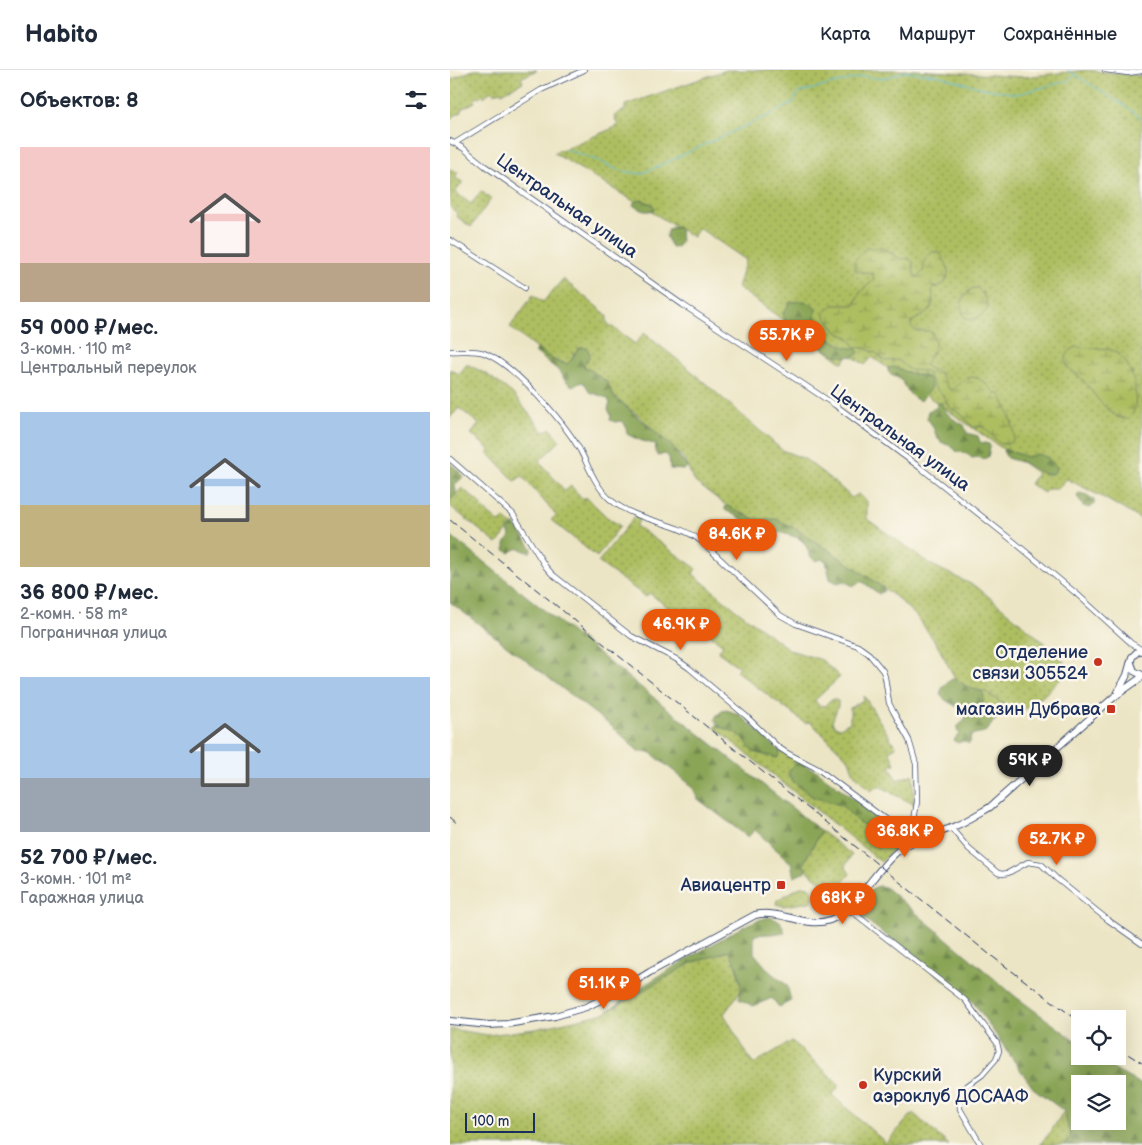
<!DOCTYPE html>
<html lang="ru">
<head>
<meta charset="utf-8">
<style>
  body { margin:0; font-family:"Balsamiq Sans",sans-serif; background:#f6f6f7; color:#1f2937; height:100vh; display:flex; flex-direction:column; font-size:19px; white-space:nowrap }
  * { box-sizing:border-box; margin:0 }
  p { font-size:16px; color:#747a83 }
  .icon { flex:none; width:28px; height:28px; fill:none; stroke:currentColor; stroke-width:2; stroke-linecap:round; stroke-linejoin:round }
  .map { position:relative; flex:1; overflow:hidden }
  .panel { display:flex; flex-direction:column; background:#fff; width:450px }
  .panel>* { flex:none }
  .fabs { position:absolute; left:621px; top:940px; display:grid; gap:10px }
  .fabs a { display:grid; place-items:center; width:55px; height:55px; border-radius:0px; background:#fff; box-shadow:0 5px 20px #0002; font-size:25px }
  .scale { position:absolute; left:15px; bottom:12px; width:70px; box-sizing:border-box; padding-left:5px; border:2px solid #1b2f5e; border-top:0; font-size:14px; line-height:18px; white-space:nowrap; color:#1b2f5e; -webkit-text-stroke:4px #fbf7ec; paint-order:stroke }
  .price { position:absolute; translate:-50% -42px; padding:0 11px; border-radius:18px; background:#ea580c; color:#fff; font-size:16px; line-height:32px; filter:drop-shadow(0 1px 2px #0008) }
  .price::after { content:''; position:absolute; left:50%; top:30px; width:15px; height:11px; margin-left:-8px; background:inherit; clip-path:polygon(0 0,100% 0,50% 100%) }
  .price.current { background:#222; color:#fff }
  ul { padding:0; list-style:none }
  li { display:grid; align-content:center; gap:10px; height:265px; padding:0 20px }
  li span { display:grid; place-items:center; height:155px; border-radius:0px; color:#555 }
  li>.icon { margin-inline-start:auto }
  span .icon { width:90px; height:90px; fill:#fffc; stroke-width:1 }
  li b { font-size:21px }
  h2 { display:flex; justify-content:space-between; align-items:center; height:60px; padding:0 20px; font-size:21px }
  header { display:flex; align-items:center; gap:30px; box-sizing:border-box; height:70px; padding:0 25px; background:#fff; border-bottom:1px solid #e0e1e3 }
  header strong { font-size:24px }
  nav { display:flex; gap:28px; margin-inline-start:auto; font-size:18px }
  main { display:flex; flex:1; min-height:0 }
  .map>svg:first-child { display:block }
</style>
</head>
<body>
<header>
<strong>Habito</strong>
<nav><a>Карта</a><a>Маршрут</a><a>Сохранённые</a></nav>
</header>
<main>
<section class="panel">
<h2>Объектов: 8<svg class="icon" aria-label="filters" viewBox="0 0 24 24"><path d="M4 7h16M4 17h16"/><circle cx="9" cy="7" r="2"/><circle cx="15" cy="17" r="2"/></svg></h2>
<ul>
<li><span style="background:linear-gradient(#f6c9c9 75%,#b9a48a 0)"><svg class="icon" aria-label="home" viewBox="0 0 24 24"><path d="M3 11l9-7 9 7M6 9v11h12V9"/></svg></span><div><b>59 000 ₽/мес.</b><p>3-комн. · 110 m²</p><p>Центральный переулок</p></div></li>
<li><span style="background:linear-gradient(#a9c7e8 60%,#c2b280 0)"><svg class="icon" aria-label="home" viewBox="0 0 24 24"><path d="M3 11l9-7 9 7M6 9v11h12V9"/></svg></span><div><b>36 800 ₽/мес.</b><p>2-комн. · 58 m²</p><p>Пограничная улица</p></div></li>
<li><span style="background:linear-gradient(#a9c7e8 65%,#9aa5b1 0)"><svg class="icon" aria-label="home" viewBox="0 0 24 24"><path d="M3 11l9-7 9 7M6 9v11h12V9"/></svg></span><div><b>52 700 ₽/мес.</b><p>3-комн. · 101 m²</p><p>Гаражная улица</p></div></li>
</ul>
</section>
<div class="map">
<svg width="692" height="1075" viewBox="0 0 692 1075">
  <defs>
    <pattern id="grass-dots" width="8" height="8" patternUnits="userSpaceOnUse" patternTransform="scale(1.25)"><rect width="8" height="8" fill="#adbe61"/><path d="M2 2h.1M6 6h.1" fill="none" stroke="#8c9b53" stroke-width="1.8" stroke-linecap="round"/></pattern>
    <pattern id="forest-firs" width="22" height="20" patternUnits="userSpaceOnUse" patternTransform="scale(1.25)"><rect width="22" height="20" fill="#8aa557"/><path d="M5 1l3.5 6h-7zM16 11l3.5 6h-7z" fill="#70874b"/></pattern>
    <pattern id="wetland-marsh" width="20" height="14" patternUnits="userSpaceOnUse" patternTransform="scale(1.25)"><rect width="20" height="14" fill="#adbe61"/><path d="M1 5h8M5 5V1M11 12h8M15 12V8" fill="none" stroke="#8c9b53"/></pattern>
  </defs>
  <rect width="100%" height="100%" fill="#fbf7ec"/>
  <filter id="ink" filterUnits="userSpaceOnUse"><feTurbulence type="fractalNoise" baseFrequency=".02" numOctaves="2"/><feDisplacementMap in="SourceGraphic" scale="10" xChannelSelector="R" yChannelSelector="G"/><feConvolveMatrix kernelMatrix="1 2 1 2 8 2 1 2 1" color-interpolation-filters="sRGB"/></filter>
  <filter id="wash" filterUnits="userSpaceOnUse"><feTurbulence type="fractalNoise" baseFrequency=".0096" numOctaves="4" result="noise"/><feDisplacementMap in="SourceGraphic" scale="20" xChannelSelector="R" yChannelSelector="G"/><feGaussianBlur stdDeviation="1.12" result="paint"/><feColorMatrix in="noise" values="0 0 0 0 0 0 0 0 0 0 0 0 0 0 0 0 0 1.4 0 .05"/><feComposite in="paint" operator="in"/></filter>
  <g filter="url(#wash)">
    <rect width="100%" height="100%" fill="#ece5c5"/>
    <path fill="url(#grass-dots)" stroke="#647660" d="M23,0H87L71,8L73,12L52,23L50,21L44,24L42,20L34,27L33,25L24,29L25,32L11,39L12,42L4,46L2,48H0V10Z
      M276,0H466L573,7L637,0L692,6V450L656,429L617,409L607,419H598L594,423L580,414L587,403L422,287L415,295L399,284L393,293L287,217L296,190L249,158L243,167L104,83L168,56L164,46L175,40V35Z
      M0,99L8,102L5,108L13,112L5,122L21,134L31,121L41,129L21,157L6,146L7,143L0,137Z
      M113,209L157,245V253L185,274L194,263L238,298L332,380L355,389L387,414L402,428L408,424L417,431V449L482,495L527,517L596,574L615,593L620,600L591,628H588L568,645L536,622L523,620L511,614L505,608L486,573L466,546L446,527L398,493L343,457L325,449L306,450L277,436L245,412L233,388L189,346L164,327L157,312L142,301L135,298L134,295L138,290L124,283L122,290L117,294C95,290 77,271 60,257L83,225L93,232Z
      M17,294L38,305L62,323L94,362L100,358L110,371L89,391L115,421L121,416L134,430L136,427L157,447L170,456L147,487L101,450L106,445L72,406L65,411L38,383L40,380L21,364L29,354L9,338L0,348V299L9,304Z
      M12,418L32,435L31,437L50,453L54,448L62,455L47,474L0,436V430C5,427 7,422 12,418Z
      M184,447L190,449L186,456L246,498L243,504L284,538L340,580L372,590L390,607L365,630L368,635L374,636L383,629L388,631V636L382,652L385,656L390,658L400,652V638L413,630L414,626L446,677L439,681L445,694L440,696L447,710L463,704L464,734L445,725L432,717H426L421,721L404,704L399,690L360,652L355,653L286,601L289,597L268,582L273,575L242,551L240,554L199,523L196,527L148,492Z
      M267,655C277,661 289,661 296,670C300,674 300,681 306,683C312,685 318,685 326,688L330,682L329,680L356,695L350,693L345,694L338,705L343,711L363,727L391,735L431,765L449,768V765L450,773L431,792L265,658Z
      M371,761L402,785L395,796L400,804L388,818C375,818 359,804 353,794Z
      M352,816C360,816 364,820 363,828L360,832L333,836L326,834L327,830Z
      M280,881L286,895L292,919L274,944L303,994L342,971L390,1015L382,1025L436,1073L463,1043L499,1075H0V959L38,965L85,959L155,943L241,893Z
      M614,1041L621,1067L614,1075H589L599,1064Z"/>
    <path fill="url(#forest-firs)" stroke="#526a5a" fill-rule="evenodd" d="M192,130L202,134L205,138L203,141H194L184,136L183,134L186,131Z
      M227,156L230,159L231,172L227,177L222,178L216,166L218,159Z
      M354,231L359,233L366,239L365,248L367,254L360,256L348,250L341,255L336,252L333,244L340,232Z
      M363,260C379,262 388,280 406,278L409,283C394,294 367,279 360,264Z
      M133,277L138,279L140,285L134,295L135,298L142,301L157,312L164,327L221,375L237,397L234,400L220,399L219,387L215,384L208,386L205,381L206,374C197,373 185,369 177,364L175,354L171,351L165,352L160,350L161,345L158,339L160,333L157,328L139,322L136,315L132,312L122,316L115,310L108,300L85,282L87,279L107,292L117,294L121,290L128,279Z
      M444,297C450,299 457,303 463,304C474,306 479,304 481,317L471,331C460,328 456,319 451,309L441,305L438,301V298Z
      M488,333H491C496,344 503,350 514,355L517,363L528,366L530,372L539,374L540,377L538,387L533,389L528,387L522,388L516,383L507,382C500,373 496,376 490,371C484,366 486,357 477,349L478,341L486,338Z
      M554,379L577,387L587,384L597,387L607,397L606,401L602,404H594L574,393L557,388L553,381Z
      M0,393L8,400L13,407L5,415L6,422L4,427L0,430Z
      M629,423L637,425L644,430V435L640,438L633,436L627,426Z
      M277,436L306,450L325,449L343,457L398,493L434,518V521L429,524L413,512H410L403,516L394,511L387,513L380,509L376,491L372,489L366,491C358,487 359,481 355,474C350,466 337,465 329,462L323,466H319L315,462L307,460L298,452L275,440V437Z
      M65,454L82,479L81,482C70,482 71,474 60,483L55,480V474L60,466L58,460Z
      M0,465L371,761L353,794L357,801L344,807L341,793L305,760L298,767L248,729L242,716L200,682H189L161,656L0,532Z
      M505,608C513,615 520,619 531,621L534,625L533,638H553L555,640C552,647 544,649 541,655C537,660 541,658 536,661C531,664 526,662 521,666L520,672L519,674L514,671L507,673L504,670L509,664L507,660L508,656L514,651L516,646C510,635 497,634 490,625C491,617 497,611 505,608Z
      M277,640L290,645L329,680L330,685L326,688C320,685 306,684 303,681C297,677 298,670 288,664C279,658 270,661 265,650L266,646L272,641Z
      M350,693L367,701L444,759L449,765L448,771H445L408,752L391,735L363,727L343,711L338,702L345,694Z
      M429,816L435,817L566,927L630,974V986H646L663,999L692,1015V1075H614L621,1067L614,1041L583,1018L523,932L403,840L423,818ZM630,1014H668V1051H630Z
      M319,847L330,851L335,863L304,865V883L320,902L337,915L341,931L329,937L322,928L303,936L289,929C294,913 287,895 279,881L241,893L158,941C189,917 222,898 256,878C278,866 294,853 319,847Z"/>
    <path fill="url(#wetland-marsh)" stroke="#647660" d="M416,178H432L451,189H460L463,192L464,205L467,207L473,202L475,190L482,182H489C497,195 502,200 494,214L482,218C485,242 480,241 461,252V256L466,261H480C491,275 482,281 475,295L478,298L490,303L498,318L502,320C506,317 510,311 515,309C529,303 537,315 546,324H550C557,339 564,352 564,369L558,374H550L537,360L530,356L524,358L510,343L500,338L491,323L485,318L476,301L460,300L448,290L435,291L425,282L405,276L398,267L387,262L375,246L374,243L383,235H404L411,221L424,210L422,203L406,201L404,198L405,190Z
      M523,218H527L533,224L538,237C535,244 529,247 522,250L514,247L511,236L514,225Z
      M626,277C637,278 651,277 661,280C692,291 692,359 671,348C654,341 644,323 633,310C627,305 621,300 616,295C615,285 618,281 626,277Z
      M531,621L536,622L554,635L553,638L537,641L533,638L534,625Z"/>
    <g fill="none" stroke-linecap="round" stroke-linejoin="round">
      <path stroke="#5cbeda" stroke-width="1" d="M618,0L684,42L692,49
        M115,79L149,91L168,100L191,104L334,38L345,31L346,25L351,22L415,6L422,8H435L453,2L487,5L532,18L567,24L617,11L626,5"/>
    </g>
  </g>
  <g filter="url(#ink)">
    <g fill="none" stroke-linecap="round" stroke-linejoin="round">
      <g stroke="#3a4a6d" stroke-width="6">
        <path id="street" d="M655,0L678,3L692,1
          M0,71L13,78L35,96L233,235L385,335L472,399L563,471L628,525L681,573L692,580
          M5,73L91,20L134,0
          M0,170L75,218
          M0,281C11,282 24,279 34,283C65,295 113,351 130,380C139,397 146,418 162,431C188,452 225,451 251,471L330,545L346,554L408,576L419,584L433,601L435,607L439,633L443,641L459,670L466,694L467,732L463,756L457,770
          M0,389L63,444L95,496L102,504L181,566L226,589L239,598L296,646L328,677L337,683L368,699L443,755L458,771
          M501,758L519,779L548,803L552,804L558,803L578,792L591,794L607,809L658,850L692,874
          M395,839L404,843L515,930L547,973L549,981L546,989L532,1005L514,1018L509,1025L510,1039L531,1075"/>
      </g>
      <g stroke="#3a4a6d" stroke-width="8">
        <path id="secondary" d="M681,593L684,601L692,605
          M668,622L677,605L682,587L687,582L692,580
          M0,951L39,955L57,954L105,946L136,937L169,921L200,902L305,845C332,839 355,859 380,850C403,842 427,798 447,782C462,769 485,765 503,757C516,752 528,744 540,737L664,627L692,607"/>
      </g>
      <use href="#street" stroke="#fff" stroke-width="4.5"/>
      <use href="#secondary" stroke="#fff" stroke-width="6"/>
      <path stroke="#1b2f5e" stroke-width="1" stroke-dasharray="8 4" stroke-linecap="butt" d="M0,450L539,884L630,952
        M0,747L9,755
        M668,978L692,993"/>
    </g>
  </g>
  <g fill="#c8321e" stroke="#fbf7ec" stroke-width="2">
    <circle cx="648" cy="592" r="5"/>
    <rect x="656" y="634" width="10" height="10" rx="2.5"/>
    <rect x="326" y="810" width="10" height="10" rx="2.5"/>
    <circle cx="413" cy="1015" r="5"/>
  </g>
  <g text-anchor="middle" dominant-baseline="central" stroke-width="5" stroke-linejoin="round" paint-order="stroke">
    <g font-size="18" fill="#1b2f5e" stroke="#fbf7ec">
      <text transform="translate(117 136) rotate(35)">Центральная улица</text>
      <text transform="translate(450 368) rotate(36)">Центральная улица</text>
    </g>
    <g font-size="18" fill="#1b2f5e" stroke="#fbf7ec" text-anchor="end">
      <text x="638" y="582">Отделение<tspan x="638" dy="21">связи 305524</tspan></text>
      <text x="651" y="639">магазин Дубрава</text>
      <text x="321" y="815">Авиацентр</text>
      <text x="423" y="1005" text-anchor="start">Курский<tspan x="423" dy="21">аэроклуб ДОСААФ</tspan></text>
    </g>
  </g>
</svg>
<div class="fabs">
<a><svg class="icon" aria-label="locate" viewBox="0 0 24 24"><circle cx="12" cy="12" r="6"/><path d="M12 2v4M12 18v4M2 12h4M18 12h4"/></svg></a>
<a><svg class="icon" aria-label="layers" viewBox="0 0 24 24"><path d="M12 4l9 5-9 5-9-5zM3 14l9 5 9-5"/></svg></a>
</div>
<div class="scale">100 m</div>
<b class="price" style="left:337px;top:292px">55.7K ₽</b>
<b class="price" style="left:287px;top:491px">84.6K ₽</b>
<b class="price" style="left:231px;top:581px">46.9K ₽</b>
<b class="price current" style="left:580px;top:717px">59K ₽</b>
<b class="price" style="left:455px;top:788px">36.8K ₽</b>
<b class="price" style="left:607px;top:796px">52.7K ₽</b>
<b class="price" style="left:393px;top:855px">68K ₽</b>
<b class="price" style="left:154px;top:940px">51.1K ₽</b>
</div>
</main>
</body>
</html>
